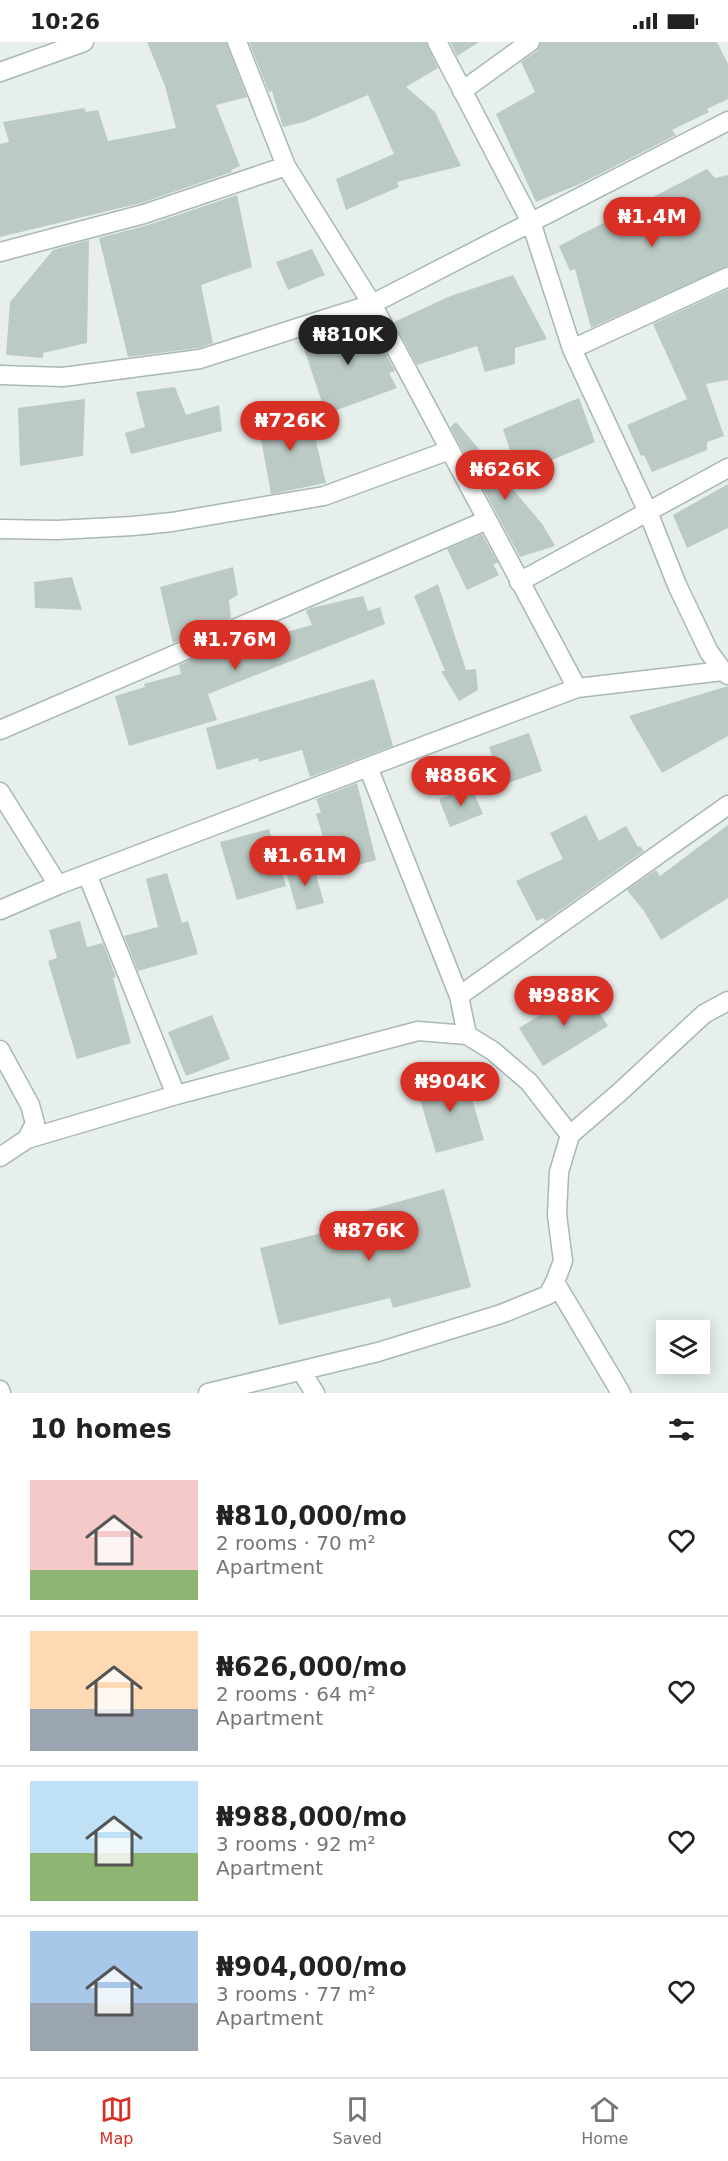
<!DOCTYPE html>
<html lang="en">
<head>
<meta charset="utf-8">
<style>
  body { margin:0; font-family:"DejaVu Sans",sans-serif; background:#f2f2f2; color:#222; height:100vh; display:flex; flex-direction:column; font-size:22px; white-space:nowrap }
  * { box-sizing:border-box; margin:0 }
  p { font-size:20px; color:#767676 }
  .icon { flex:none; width:33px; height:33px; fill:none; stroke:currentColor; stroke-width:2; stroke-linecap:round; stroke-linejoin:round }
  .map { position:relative; height:1351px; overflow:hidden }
  .details { display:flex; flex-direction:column; background:#fff; flex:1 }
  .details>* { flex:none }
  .controls { position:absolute; left:656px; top:1278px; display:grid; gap:12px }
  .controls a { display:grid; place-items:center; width:54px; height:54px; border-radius:0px; background:#fff; box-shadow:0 3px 15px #0003; font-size:30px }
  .price { position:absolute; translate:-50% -51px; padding:0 14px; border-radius:21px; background:#d93025; color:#fff; font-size:20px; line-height:39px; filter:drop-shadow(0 2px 3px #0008) }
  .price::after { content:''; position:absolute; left:50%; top:36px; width:18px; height:14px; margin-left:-9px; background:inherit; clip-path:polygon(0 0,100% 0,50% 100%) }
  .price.current { background:#222; color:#fff }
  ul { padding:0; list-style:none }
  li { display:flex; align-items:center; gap:18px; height:150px; padding:0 30px }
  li+li { border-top:2px solid #e0e0e0 }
  li span { display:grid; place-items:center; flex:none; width:168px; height:120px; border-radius:0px; color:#555 }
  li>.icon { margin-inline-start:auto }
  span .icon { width:72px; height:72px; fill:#fffc; stroke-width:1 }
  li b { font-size:26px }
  h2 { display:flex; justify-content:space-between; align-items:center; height:72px; padding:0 30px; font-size:26px }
  .status { display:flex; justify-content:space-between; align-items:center; height:42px; padding:0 30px; background:#fff; direction:ltr }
  .status svg { height:16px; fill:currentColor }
  .menu { display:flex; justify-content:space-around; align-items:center; height:84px; border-top:2px solid #e0e0e0; background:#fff; font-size:16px; color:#767676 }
  .menu a { display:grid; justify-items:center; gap:3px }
  .menu .current { color:#d93025 }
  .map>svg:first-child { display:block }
</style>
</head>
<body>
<div class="status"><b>10:26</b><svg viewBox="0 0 49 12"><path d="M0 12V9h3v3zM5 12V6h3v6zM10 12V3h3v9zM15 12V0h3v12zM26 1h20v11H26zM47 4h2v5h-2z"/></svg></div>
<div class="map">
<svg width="728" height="1351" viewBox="0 0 728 1351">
  <rect width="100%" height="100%" fill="#e6efeb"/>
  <path fill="#bbcac4" d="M147,0H226L247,55L216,63L240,124L231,128L232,130L141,161L0,195V102L9,100L3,80L84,66L86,70L98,68L108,99L176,86L165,44Z
    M249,0H426L438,26L406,45L435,70L461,124L397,140L399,145L346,168L336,137L394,112L368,53L304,80L283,85L272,49L269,50Z
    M450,0H479L457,14Z
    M541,0H717L728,22V57L707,67L709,70L672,88L676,93L582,141L536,160L496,72L535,50L521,20L537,9Z
    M707,127L715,136L728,133V224L591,286L575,227L570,229L559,204Z
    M237,153L252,225L201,243L213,301L198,306L128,315L99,196L148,183Z
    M89,198L87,301L43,311V316L6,313L10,260L53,208Z
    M312,207L325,233L288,248L276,220Z
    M513,233L547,297L515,306V322L485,330L477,304L417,323L394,280L448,255Z
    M728,247V338L706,342L724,394L707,400V408L652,430L644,413L641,414L627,383L687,357L653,282Z
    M365,277L370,291L374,290L395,329L389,331L397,346L326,372L301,298Z
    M175,345L186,373L219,363L222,389L131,412L125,391L145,385L136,350Z
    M579,356L595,400L518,432L503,387Z
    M85,357L83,414L20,424L18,366Z
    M309,371L326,441L271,452L257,375Z
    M456,380L543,483L555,504L520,515L450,385Z
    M728,442V486L687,506L673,473Z
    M482,492L498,521L493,522L499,533L467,548L447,507Z
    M233,525L238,553L229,558L231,576L173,601L160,545Z
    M72,535L82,568L35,566L34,540Z
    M438,542L466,628L476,627L478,648L459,659L441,629H445L414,554Z
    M363,554L368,569L380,565L385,582L208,652L217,678L129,704L115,654L145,645L144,642L181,632L179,623L235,599L236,604L312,583L306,569L311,566Z
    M374,637L393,704L310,735L302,708L259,720L258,716L217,728L206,686Z
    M728,644V694L662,731L629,674Z
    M529,691L542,729L502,743L489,705Z
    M357,741L376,818L334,830L316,772L321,770L316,757Z
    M471,744L483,772L450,785L439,757Z
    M586,773L599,799L626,784L638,805L640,804L644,809L545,879L543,876L537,879L516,839L563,817L550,791Z
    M728,783V856L661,898L644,869L627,848L656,828L660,834Z
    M269,787L286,844L237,858L220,800Z
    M313,822L324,861L297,868L286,830Z
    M167,831L182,881L188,879L198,912L138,929L124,894L158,885L146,837Z
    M80,879L87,905L103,901L116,935L113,936L131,1001L77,1017L48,919L57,916L49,888Z
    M584,946L608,984L543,1024L519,986Z
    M212,973L230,1017L186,1034L168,990Z
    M464,1030L484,1098L436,1111L416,1044Z
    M444,1147L471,1245L393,1266L390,1256L279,1283L260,1206L368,1180L365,1169Z"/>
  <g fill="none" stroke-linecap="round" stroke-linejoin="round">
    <g stroke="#a8b8b2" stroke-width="21">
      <path id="minor" d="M237,0L286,124L372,262L577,646L368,725
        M437,0L531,180L572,307L648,470L677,543L709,610L723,629L728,633
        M0,30L84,0
        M462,49L530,0
        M0,210L144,172L286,124
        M572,307L728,235
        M0,333L63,335L200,317L372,262L728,79
        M0,487L57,488L133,484L172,480L324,454L450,408
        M519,540L728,426
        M577,646L723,629
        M0,688L487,478
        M0,750L58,843
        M87,832L176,1053
        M0,868L58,843L368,725L459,954L467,993
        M459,954L728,763
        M0,1008L30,1063L35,1081L27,1097L0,1115
        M27,1097L176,1053L418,989L467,993L493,1009L529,1040L570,1093
        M555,1240L621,1351
        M301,1329L315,1351
        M0,1348L1,1351
        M208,1351L378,1310L501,1272L548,1253L555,1240L563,1219L557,1173L559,1130L570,1093L621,1049L704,972L728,959"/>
    </g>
    <use href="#minor" stroke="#fff" stroke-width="18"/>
  </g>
</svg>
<div class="controls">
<a><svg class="icon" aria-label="layers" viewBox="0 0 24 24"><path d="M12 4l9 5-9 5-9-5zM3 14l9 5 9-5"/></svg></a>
</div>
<b class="price" style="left:652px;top:206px">₦1.4M</b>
<b class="price current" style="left:348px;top:324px">₦810K</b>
<b class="price" style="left:290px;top:410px">₦726K</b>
<b class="price" style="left:505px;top:459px">₦626K</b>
<b class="price" style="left:235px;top:629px">₦1.76M</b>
<b class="price" style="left:461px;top:765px">₦886K</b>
<b class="price" style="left:305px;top:845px">₦1.61M</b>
<b class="price" style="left:564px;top:985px">₦988K</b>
<b class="price" style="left:450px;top:1071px">₦904K</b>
<b class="price" style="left:369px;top:1220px">₦876K</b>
</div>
<section class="details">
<h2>10 homes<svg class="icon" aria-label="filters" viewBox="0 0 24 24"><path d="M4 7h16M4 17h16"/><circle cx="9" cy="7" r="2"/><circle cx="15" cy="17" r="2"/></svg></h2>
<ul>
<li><span style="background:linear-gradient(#f6c9c9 75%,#8fb573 0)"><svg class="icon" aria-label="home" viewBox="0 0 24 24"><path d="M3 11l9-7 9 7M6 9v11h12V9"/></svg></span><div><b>₦810,000/mo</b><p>2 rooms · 70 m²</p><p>Apartment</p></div><svg class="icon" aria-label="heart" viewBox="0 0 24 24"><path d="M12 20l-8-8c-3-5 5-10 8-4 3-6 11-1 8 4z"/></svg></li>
<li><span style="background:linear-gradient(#ffd9b3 65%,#9aa5b1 0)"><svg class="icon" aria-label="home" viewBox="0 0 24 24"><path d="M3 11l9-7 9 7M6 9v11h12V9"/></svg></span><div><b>₦626,000/mo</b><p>2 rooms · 64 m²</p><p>Apartment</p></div><svg class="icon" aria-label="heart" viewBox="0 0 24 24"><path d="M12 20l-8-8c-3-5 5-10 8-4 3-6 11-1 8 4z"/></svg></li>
<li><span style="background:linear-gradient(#bfe0f5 60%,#8fb573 0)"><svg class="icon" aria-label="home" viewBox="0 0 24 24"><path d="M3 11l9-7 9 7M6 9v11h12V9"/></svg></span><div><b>₦988,000/mo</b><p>3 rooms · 92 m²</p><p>Apartment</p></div><svg class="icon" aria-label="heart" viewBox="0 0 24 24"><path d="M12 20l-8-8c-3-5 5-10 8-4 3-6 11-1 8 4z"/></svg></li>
<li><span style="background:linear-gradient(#a9c7e8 60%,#9aa5b1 0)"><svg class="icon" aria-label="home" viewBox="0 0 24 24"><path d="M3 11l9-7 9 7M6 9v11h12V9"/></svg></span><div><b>₦904,000/mo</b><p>3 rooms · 77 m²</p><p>Apartment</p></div><svg class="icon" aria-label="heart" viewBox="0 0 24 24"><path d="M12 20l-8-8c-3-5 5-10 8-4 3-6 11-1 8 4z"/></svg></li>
</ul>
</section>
<nav class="menu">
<a class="current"><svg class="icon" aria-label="map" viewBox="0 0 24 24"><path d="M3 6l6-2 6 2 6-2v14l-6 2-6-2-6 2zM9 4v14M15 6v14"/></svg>Map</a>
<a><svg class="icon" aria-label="saved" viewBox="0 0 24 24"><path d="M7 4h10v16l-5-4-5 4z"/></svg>Saved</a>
<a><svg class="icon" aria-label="home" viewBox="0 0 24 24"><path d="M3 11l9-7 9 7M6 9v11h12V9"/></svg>Home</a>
</nav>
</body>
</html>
